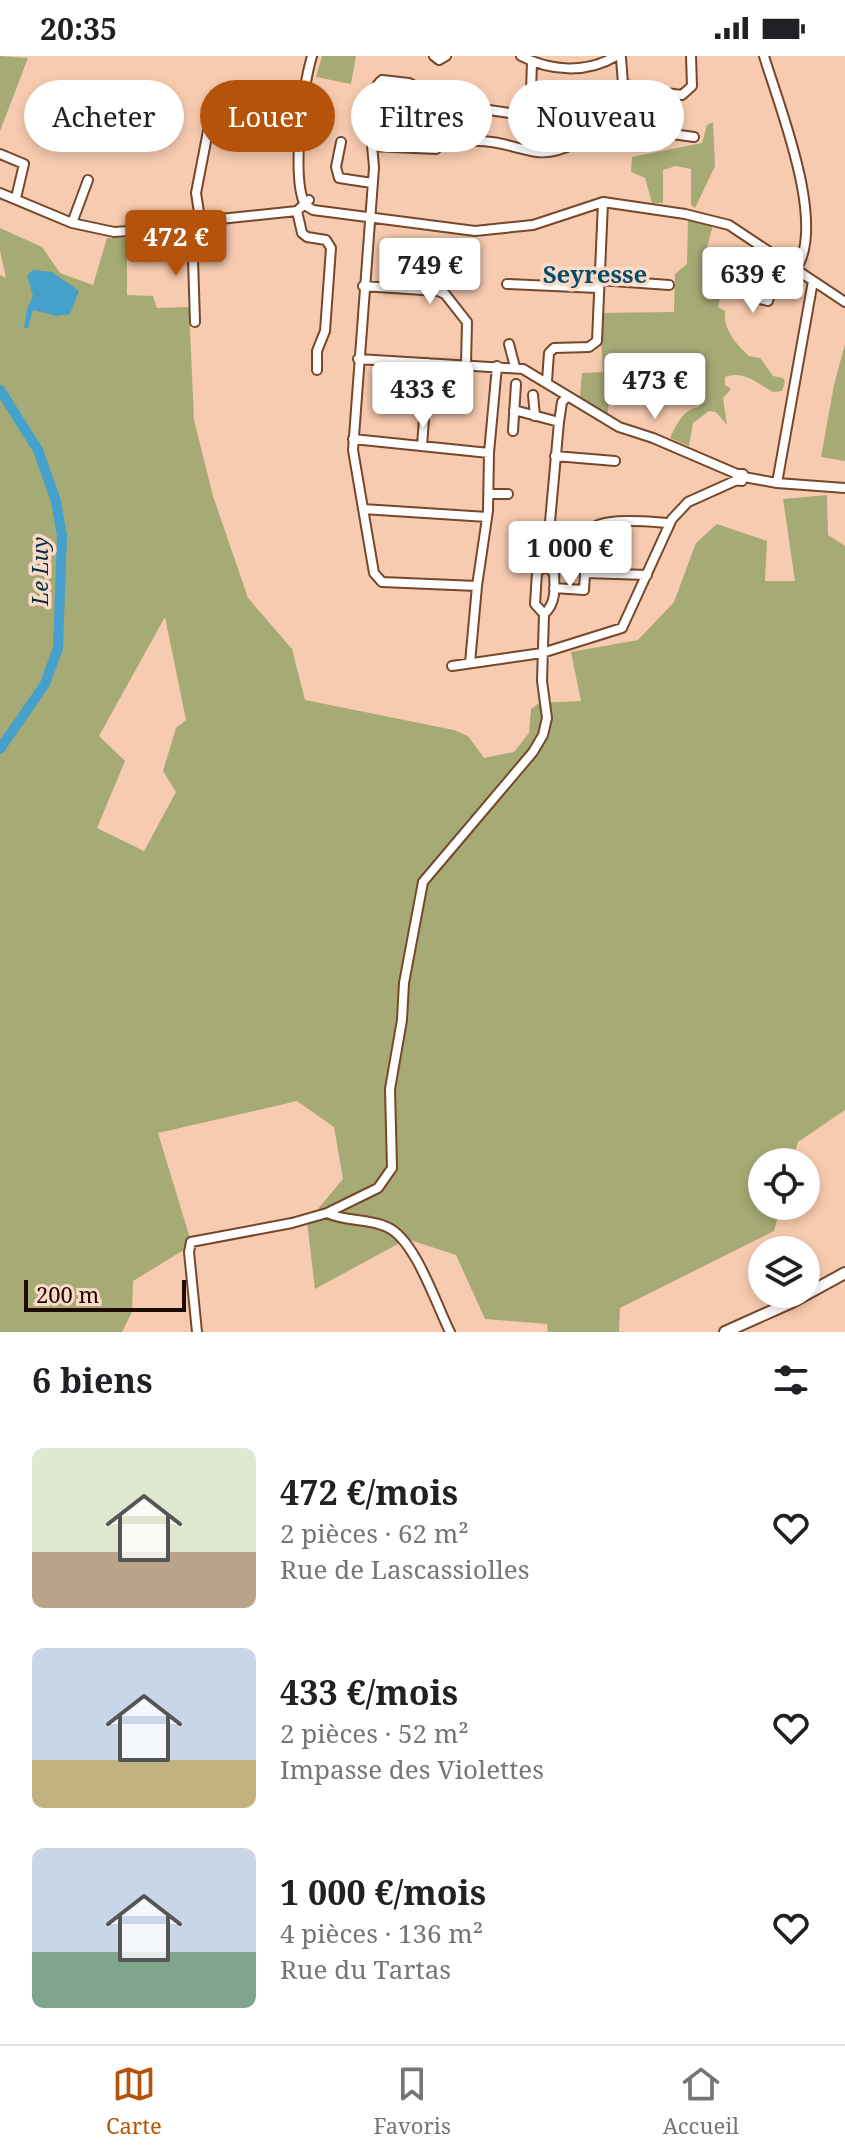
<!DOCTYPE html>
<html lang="fr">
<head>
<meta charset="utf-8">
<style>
  body { margin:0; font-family:"Noto Serif",serif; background:#f2f2f2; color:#202124; height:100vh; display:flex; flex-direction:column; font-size:30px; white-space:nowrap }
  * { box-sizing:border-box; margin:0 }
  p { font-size:26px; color:#757577 }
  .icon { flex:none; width:44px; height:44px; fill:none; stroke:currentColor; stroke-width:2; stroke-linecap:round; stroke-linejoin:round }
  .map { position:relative; height:1276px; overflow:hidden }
  .side { display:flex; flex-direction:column; background:#fff; flex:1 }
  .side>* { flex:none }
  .top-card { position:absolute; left:24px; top:24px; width:798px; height:72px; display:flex; gap:16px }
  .controls { position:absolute; left:748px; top:1092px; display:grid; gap:16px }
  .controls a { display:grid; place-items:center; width:72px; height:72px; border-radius:50%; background:#fff; box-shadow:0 4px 12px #0003; font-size:40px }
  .scale { position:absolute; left:24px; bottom:20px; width:162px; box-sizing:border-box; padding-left:8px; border:4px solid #1d0a01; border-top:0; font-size:22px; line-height:28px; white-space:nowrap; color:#1d0a01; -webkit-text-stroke:6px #fddac7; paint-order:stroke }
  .price { position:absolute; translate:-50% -68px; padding:0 18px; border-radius:8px; background:#fff; color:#222; font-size:26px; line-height:52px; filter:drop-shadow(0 2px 4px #0008) }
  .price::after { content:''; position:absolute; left:50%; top:48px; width:24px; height:18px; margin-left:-12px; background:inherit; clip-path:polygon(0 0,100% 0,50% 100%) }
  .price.on { background:#b45309; color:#fff }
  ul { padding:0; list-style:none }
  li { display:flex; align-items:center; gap:24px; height:200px; padding:0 32px }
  li span { display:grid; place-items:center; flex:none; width:224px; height:160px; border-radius:12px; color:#555 }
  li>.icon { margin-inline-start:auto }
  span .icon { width:96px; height:96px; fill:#fffc; stroke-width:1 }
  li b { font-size:34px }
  h2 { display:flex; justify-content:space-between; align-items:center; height:96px; padding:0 32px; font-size:34px }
  .pill { padding:0 28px; border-radius:36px; background:#fff; box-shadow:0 4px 12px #0003; font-size:28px; line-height:72px }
  .pill.on { background:#b45309; color:#fff }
  .status { display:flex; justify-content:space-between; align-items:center; height:56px; padding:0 40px; background:#fff; direction:ltr }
  .status svg { height:22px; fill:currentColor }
  .tabs { display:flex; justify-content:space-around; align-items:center; height:112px; border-top:2px solid #e0e0e0; background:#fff; font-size:22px; color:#757577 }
  .tabs a { display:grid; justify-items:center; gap:4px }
  .tabs .on { color:#b45309 }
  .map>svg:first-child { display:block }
</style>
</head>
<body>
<div class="status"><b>20:35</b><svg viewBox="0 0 49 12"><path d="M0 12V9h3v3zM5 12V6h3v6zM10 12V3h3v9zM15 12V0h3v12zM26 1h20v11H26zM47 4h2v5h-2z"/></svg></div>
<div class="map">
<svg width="845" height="1276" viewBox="0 0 845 1276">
  <rect width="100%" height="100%" fill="#f7cbb0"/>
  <path fill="#a6aa75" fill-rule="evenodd" d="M0,0L28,2L0,75Z
    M322,0H356L351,28L316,21Z
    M713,66L715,110L695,152L691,149V113L676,110L663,114V147H652L645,122L631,116L632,101L702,87L707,69Z
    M688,164L713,169L707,192L730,202L718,251L725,255C723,273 736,288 749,300L760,302L773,320L783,322L785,326L782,335L773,336C756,327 745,314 725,321V329L731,333L723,342L727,369L716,356L709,355L693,367L689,390L670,382C677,368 683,353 699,351L698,338L693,337C689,325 684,318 672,312L654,323L644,322L642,327L628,325L617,333L611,332L607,361L580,341L582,317L603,316L599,257L674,256L675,218L687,208Z
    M0,172L42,191L60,217L93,229L107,182H127V239L153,240L157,252L189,251L194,364L213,440L248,542L292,593L305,644L454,674L468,680L484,702L514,696L529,677L531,653L539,647L581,645L571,596L638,584L674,546L696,487L717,468L767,485L765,525H795L783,443L827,439L828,479L845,490V1054L798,1086L792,1106H762V1150H781L774,1175L620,1252L619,1276H548L547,1268L485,1263L456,1199L407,1183L315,1233L307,1166L343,1123L334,1071L297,1045L158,1077L192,1189L133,1225L132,1256L122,1276H0V219L6,222L0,195ZM165,561L186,664L176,672L163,715L176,736L144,795L97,772L125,705L99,680Z
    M845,288V405L821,401L834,329Z"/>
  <path fill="#45a0cb" d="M33,214L52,216L79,235L70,258L57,260L33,254L28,272H24L27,253L33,240L27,219Z"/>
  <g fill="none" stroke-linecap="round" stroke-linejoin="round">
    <path stroke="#45a0cb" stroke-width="10" d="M0,334L38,394L56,445L62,480L58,592L45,628L0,693"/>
    <g stroke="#76472a" stroke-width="12">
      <path id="minor" d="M434,0L439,4L446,0
        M521,0C550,15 586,18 616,0
        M764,0C779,50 827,168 796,213
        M621,2L623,28L649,35L682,39L692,30L691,0
        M489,54L530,60
        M623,57L643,74L694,81
        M623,57V28
        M476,85C498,84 516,93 537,96C566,100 600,72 623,57
        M341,86L336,111L339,122L372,127
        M372,90L436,93L442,85L443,46L409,27L382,24C363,39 373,90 374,112L353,394L374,517L382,526L477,530
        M529,94L532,6
        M0,98L24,108L16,142
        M0,137L72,167L114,176L192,171L220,163L297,155L309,144
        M305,149L313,154L475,175L533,169L603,146L685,158L729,169L845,246
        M305,149C291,121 303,31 312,0
        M297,155L302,177L307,181L326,184L331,192L325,275L317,295V314
        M72,167L88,124
        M201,169L196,137L209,70
        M192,171L195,266
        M770,197L756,242L768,245L781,203
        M599,224L669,229
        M507,228L598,232
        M363,230L438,235L445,238L467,266L466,308
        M509,288L515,311
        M358,303L523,313L619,371L653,382L737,418
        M547,325L549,297L554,292L589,291L597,285L603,146
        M425,335L427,307
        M533,339L535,360
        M514,354L559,366
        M513,375L516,328
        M353,383L489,397
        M422,390L424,363
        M555,400L615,405
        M744,421L777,427L845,432
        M777,427L813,225
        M489,438H508
        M363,453L487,461
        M585,517C586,507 582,487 587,478C595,459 651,466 669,467
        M554,532L584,534L585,517L647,519
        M544,558C556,548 555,532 554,517L546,510
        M470,607L477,530L488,455L489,397L497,310
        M452,610L542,597L622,572L672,463L688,446L737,424L742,425L743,418H737V424
        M327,1157L378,1132L392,1112L390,1033L402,964L404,927L423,826L533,696L543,679L547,662L542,625L544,558L535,548L537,516L546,510L559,366L562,346L567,341
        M197,1276L189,1196L191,1186L292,1167L327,1157C346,1166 368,1162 387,1171C415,1183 436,1248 450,1276"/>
    </g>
    <g stroke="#76472a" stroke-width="14">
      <path id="major" d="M725,1276L792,1246L845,1217"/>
    </g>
    <use href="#minor" stroke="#fff" stroke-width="8"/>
    <use href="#major" stroke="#fff" stroke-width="10"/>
  </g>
  <g text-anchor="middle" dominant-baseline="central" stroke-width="7" stroke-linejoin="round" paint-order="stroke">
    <g font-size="22" font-style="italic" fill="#042f40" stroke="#fddac7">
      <text transform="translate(39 515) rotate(-90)">Le Luy</text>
    </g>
    <g font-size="24" font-weight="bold" fill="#004d69" stroke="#fddac7">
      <text x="595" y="217">Seyresse</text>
    </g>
  </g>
</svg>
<div class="controls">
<a><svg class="icon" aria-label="locate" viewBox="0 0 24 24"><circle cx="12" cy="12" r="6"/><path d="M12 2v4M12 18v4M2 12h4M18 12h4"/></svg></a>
<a><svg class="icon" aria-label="layers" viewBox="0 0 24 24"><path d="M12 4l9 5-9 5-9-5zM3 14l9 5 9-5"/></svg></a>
</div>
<div class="scale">200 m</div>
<b class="price on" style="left:176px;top:222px">472 €</b>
<b class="price" style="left:430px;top:250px">749 €</b>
<b class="price" style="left:753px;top:259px">639 €</b>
<b class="price" style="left:655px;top:365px">473 €</b>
<b class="price" style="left:423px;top:374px">433 €</b>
<b class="price" style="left:570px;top:533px">1 000 €</b>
<div class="top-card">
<a class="pill">Acheter</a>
<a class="pill on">Louer</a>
<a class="pill">Filtres</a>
<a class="pill">Nouveau</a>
</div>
</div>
<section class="side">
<h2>6 biens<svg class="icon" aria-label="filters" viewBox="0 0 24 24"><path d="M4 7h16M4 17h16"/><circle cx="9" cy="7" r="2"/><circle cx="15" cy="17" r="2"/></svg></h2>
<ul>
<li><span style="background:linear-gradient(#dfe7d0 65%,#b9a48a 0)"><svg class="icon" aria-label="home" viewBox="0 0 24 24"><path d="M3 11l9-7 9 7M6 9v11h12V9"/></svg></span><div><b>472 €/mois</b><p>2 pièces · 62 m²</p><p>Rue de Lascassiolles</p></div><svg class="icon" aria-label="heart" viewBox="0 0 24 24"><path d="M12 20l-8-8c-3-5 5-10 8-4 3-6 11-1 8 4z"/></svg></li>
<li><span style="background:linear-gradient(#c9d6e8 70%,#c2b280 0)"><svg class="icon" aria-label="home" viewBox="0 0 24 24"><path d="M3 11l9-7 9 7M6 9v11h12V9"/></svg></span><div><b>433 €/mois</b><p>2 pièces · 52 m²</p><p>Impasse des Violettes</p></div><svg class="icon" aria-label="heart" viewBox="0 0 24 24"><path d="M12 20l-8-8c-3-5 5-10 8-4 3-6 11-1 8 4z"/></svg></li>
<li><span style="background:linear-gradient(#c9d6e8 65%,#7fa58c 0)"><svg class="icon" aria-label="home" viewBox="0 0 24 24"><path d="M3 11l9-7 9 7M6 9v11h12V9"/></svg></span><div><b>1 000 €/mois</b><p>4 pièces · 136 m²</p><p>Rue du Tartas</p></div><svg class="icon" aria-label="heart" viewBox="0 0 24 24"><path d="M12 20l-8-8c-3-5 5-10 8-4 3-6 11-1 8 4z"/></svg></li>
</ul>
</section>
<nav class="tabs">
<a class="on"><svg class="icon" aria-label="map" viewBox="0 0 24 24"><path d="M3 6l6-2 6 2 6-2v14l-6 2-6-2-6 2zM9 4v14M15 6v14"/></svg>Carte</a>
<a><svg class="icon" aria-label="saved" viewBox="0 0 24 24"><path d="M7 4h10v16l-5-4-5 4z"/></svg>Favoris</a>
<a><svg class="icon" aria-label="home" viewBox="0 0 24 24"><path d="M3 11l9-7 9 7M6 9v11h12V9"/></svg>Accueil</a>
</nav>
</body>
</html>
